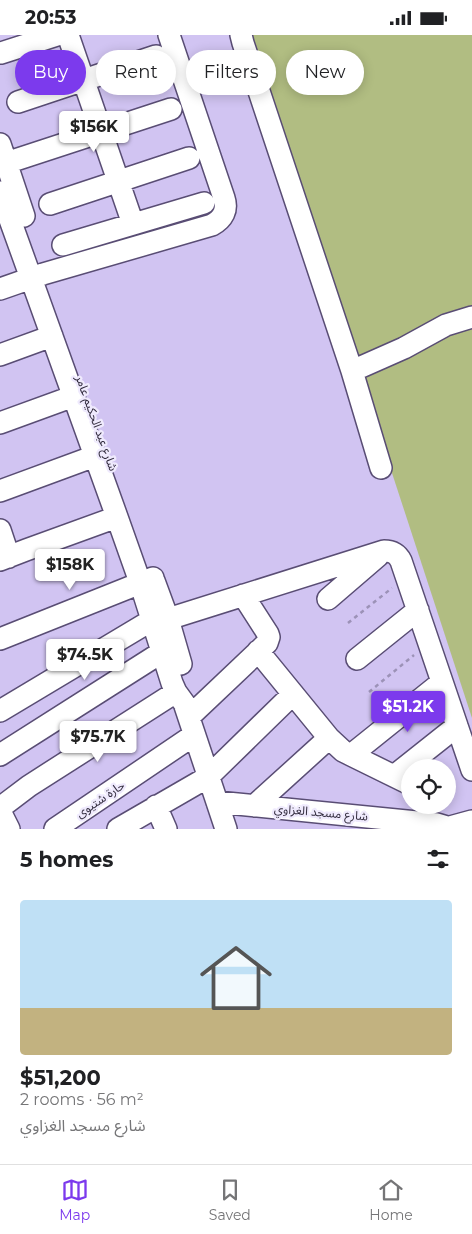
<!DOCTYPE html>
<html lang="en">
<head>
<meta charset="utf-8">
<style>
  body { margin:0; font-family:Montserrat,"Noto Sans Arabic",sans-serif; background:#f6f6f6; color:#202124; height:100vh; display:flex; flex-direction:column; font-size:19px; white-space:nowrap }
  * { box-sizing:border-box; margin:0 }
  p { font-size:16px; color:#757577 }
  .icon { flex:none; width:28px; height:28px; fill:none; stroke:currentColor; stroke-width:2; stroke-linecap:round; stroke-linejoin:round }
  .map { position:relative; height:794px; overflow:hidden }
  .sheet { display:flex; flex-direction:column; background:#fff; flex:1 }
  .sheet>* { flex:none }
  .banner { position:absolute; left:15px; top:15px; width:442px; height:45px; display:flex; gap:10px }
  .controls { position:absolute; left:401px; top:724px; display:grid; gap:10px }
  .controls a { display:grid; place-items:center; width:55px; height:55px; border-radius:50%; background:#fff; box-shadow:0 2px 12px #0003; font-size:25px }
  .price { position:absolute; translate:-50% -42px; padding:0 11px; border-radius:5px; background:#fff; color:#222; font-size:16px; line-height:32px; filter:drop-shadow(0 1px 2px #0008) }
  .price::after { content:''; position:absolute; left:50%; top:30px; width:15px; height:11px; margin-left:-8px; background:inherit; clip-path:polygon(0 0,100% 0,50% 100%) }
  .price.current { background:#7c3aed; color:#fff }
  ul { padding:0; list-style:none }
  li { display:grid; align-content:center; gap:10px; height:265px; padding:0 20px }
  li+li { border-top:1px solid #e0e0e0 }
  li span { display:grid; place-items:center; height:155px; border-radius:5px; color:#555 }
  li>.icon { margin-inline-start:auto }
  span .icon { width:90px; height:90px; fill:#fffc; stroke-width:1 }
  li b { font-size:21px }
  h2 { display:flex; justify-content:space-between; align-items:center; height:60px; padding:0 20px; font-size:21px }
  .pill { padding:0 18px; border-radius:22px; background:#fff; box-shadow:0 2px 12px #0003; font-size:18px; line-height:45px }
  .pill.current { background:#7c3aed; color:#fff }
  .status { display:flex; justify-content:space-between; align-items:center; height:35px; padding:0 25px; background:#fff; direction:ltr }
  .status svg { height:14px; fill:currentColor }
  .dock { display:flex; justify-content:space-around; align-items:center; height:70px; border-top:1px solid #e0e0e0; background:#fff; font-size:14px; color:#757577 }
  .dock a { display:grid; justify-items:center; gap:2px }
  .dock .current { color:#7c3aed }
  .map>svg:first-child { display:block }
</style>
</head>
<body>
<div class="status"><b>20:53</b><svg viewBox="0 0 49 12"><path d="M0 12V9h3v3zM5 12V6h3v6zM10 12V3h3v9zM15 12V0h3v12zM26 1h20v11H26zM47 4h2v5h-2z"/></svg></div>
<div class="map">
<svg width="472" height="794" viewBox="0 0 472 794">
  <rect width="100%" height="100%" fill="#d1c4f2"/>
  <path fill="#b1bd82" d="M249,0H472V683Z"/>
  <g fill="none" stroke-linecap="round" stroke-linejoin="round">
    <g stroke="#594d74" stroke-width="24">
      <path id="minor" d="M68,0L133,189
        M241,0L243,8L352,336L381,433
        M1,18L57,0
        M18,67L156,21
        M0,109L24,181
        M6,128L171,74
        M0,157L117,482L140,547L172,648L176,657L184,668L226,794
        M50,169L189,123
        M63,210L204,168
        M0,254L43,239L212,190C223,184 228,175 224,163L169,0
        M0,320L52,301
        M352,336L404,313L446,290L472,282
        M0,388L74,361
        M0,456L95,421
        M0,495L9,522
        M0,525L26,515L117,482
        M154,546L168,584L181,629
        M328,564L378,521
        M168,584L384,516C392,516 397,518 401,526L472,735
        M0,604L153,543
        M258,616L329,703L343,716L351,720L410,749
        M357,624L418,575
        M0,676L152,585
        M189,682L267,608L269,602L268,599L243,560
        M0,720L162,617
        M351,720L442,647
        M394,741L457,691
        M217,767L437,789L454,794
        M156,771L166,794
        M254,771L329,703
        M0,773L29,751L176,657
        M0,776L9,794
        M450,792L472,786
        M55,794L194,700
        M118,794L208,742L293,659"/>
    </g>
    <path stroke="#9c92b7" stroke-width="2.5" stroke-dasharray="4 4" stroke-linecap="butt" d="M348,588L392,553
      M369,657L414,620"/>
    <use href="#minor" stroke="#fff" stroke-width="21"/>
  </g>
  <g text-anchor="middle" dominant-baseline="central" stroke-width="4.5" stroke-linejoin="round" paint-order="stroke">
    <g font-size="12" fill="#322c3e" stroke="#efeafd">
      <text transform="translate(97 388) rotate(70)">شارع عبد الحكيم عامر</text>
      <text transform="translate(100 764) rotate(-34)">حارة شتيوى</text>
      <text transform="translate(321 777) rotate(5)">شارع مسجد الغزاوي</text>
    </g>
  </g>
</svg>
<div class="controls">
<a><svg class="icon" aria-label="locate" viewBox="0 0 24 24"><circle cx="12" cy="12" r="6"/><path d="M12 2v4M12 18v4M2 12h4M18 12h4"/></svg></a>
</div>
<b class="price" style="left:94px;top:118px">$156K</b>
<b class="price" style="left:70px;top:556px">$158K</b>
<b class="price" style="left:85px;top:646px">$74.5K</b>
<b class="price current" style="left:408px;top:698px">$51.2K</b>
<b class="price" style="left:98px;top:728px">$75.7K</b>
<div class="banner">
<a class="pill current">Buy</a>
<a class="pill">Rent</a>
<a class="pill">Filters</a>
<a class="pill">New</a>
</div>
</div>
<section class="sheet">
<h2>5 homes<svg class="icon" aria-label="filters" viewBox="0 0 24 24"><path d="M4 7h16M4 17h16"/><circle cx="9" cy="7" r="2"/><circle cx="15" cy="17" r="2"/></svg></h2>
<ul>
<li><span style="background:linear-gradient(#bfe0f5 70%,#c2b280 0)"><svg class="icon" aria-label="home" viewBox="0 0 24 24"><path d="M3 11l9-7 9 7M6 9v11h12V9"/></svg></span><div><b>$51,200</b><p>2 rooms · 56 m²</p><p>شارع مسجد الغزاوي</p></div></li>
</ul>
</section>
<nav class="dock">
<a class="current"><svg class="icon" aria-label="map" viewBox="0 0 24 24"><path d="M3 6l6-2 6 2 6-2v14l-6 2-6-2-6 2zM9 4v14M15 6v14"/></svg>Map</a>
<a><svg class="icon" aria-label="saved" viewBox="0 0 24 24"><path d="M7 4h10v16l-5-4-5 4z"/></svg>Saved</a>
<a><svg class="icon" aria-label="home" viewBox="0 0 24 24"><path d="M3 11l9-7 9 7M6 9v11h12V9"/></svg>Home</a>
</nav>
</body>
</html>
